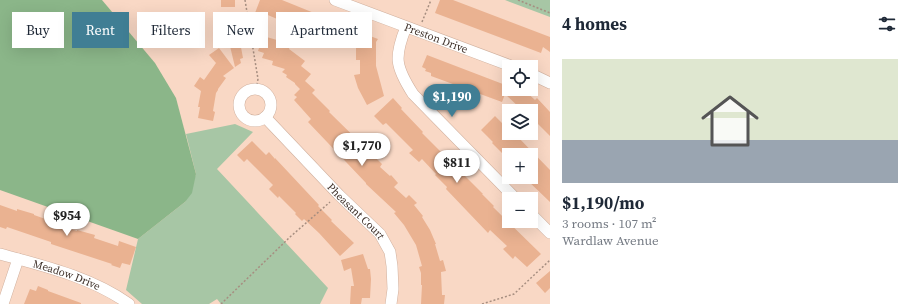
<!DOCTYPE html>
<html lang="en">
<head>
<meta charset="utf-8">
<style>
  body { margin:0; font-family:"Source Serif 4",serif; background:#f6f6f7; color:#1f2937; height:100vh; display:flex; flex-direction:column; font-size:15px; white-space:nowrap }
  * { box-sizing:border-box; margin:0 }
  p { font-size:13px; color:#747a83 }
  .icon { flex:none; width:22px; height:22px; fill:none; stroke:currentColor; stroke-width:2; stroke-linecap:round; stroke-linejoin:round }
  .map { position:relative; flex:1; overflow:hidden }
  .sheet { display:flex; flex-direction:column; background:#fff; width:360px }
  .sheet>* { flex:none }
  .guide { position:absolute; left:12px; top:12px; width:380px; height:36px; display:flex; gap:8px }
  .fabs { position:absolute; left:502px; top:60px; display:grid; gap:8px }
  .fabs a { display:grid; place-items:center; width:36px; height:36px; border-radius:0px; background:#fff; box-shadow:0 4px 16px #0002; font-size:20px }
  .price { position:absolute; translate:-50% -34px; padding:0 9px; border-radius:14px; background:#fff; color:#222; font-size:13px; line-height:26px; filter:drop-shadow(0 1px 2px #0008) }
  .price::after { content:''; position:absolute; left:50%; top:24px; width:12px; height:9px; margin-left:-6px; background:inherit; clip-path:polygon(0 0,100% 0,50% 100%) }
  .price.current { background:#407e94; color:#fff }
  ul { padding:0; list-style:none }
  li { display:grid; align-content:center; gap:8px; height:212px; padding:0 12px }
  li span { display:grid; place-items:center; height:124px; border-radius:0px; color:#555 }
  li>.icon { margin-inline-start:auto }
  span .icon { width:72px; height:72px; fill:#fffc; stroke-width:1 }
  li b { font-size:17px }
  h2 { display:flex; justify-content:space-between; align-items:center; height:48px; padding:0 12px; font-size:17px }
  .tag { padding:0 14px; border-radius:0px; background:#fff; box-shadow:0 4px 16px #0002; font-size:14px; line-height:36px }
  .tag.current { background:#407e94; color:#fff }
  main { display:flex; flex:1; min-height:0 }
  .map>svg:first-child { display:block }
</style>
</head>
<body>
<main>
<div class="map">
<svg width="550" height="304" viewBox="0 0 550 304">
  <rect width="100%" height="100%" fill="#f9d8c5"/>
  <path fill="#a7c6a5" d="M505,0H550V17Z
    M235,124L253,132L217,169L328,288L320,304H221L217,299L209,304H142L126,290L138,239L185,202L196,174L186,134Z"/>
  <path fill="#8bb689" d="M0,0H102L155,63L176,98L196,174L192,193L185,202L138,239L0,190Z"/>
  <path fill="#eab291" d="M221,0H235V7H221Z
    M260,0H282L319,15V16L335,22L336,20L342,22L334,44L328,42L329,39L297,26L296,29L288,26L289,24L263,13L262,16L255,13Z
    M440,0H453L550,37V52L543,47L541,53L435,13Z
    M357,26L372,32L370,36L378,39L376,42V66L384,96L367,105L358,88L354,75L360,74V60H356V40L352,39Z
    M263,36L277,40V42L290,46L289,49L305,61L301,66L311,74L305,81L315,90L312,93L330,111L329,112L382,164L380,167L390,176L391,175L398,183L394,187L406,198L409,195L417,203L414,205L423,216L422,217L430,230L436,244H435L440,261L443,260L446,271L441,272L442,295H445L444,304H421L422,285H421V273L419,267L422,266L416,245L404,225L394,213L396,212L366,184V183L308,122L311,119L294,100L297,97L294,95L300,89L295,84V83L286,77L287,75L282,72L285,69L272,65L273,61L262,58L264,53L258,51Z
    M235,40L236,43L240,42L243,58L240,59L241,63L235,67L229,42Z
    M219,48L234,68L223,76L226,78L218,89V90L216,93L213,111L215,112L213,121L198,118L200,107H198L201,91L194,86L200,77L204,80L216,63L209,55Z
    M427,55L508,86L506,89H523L535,100L537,98L550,112V136L531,117V111H523L505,94L502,102L431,76V73L425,71L426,69L422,67Z
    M393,98L402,108L401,109L423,132L422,133L483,194H482L494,206L493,207L541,254L527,267L515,256L513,259L503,249L507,246L490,230L488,233L446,189L447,187L435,175L436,174L422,159L419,162L409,153L413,150L386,123L383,125L374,116Z
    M495,116L509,130V133H514L550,170V202L526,179L528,177H531V155H509V160L492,143L493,142L481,130Z
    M252,141L266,155L269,152L275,159V158L319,205L318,206L332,220L331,221L354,243L340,256L319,233L304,219L302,221L295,214L296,213L279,196L278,198L269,189L273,185L247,159L244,162L237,155Z
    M0,205L17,211V209L34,214V215L54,222V224L77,231V230L95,235L94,238L118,246L119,241L136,247L130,265L122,263L120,268L111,265L112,264L51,244V242L7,227L6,229L0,227Z
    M363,254L368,269H370L371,279L370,298H362L361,304H350L351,286H354L351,268L344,271L341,260Z
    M550,271V288L545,293L536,283Z
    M38,286L48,290V291L81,303V304H24L30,289L36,291Z"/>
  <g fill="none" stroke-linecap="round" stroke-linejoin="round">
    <g stroke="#d1b19f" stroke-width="12">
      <g id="street">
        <path id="s1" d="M335,0L514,67"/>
        <path d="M406,27C394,57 395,66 413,94L516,199"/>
        <path d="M531,74L550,83"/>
        <circle cx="255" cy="105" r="16"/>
        <path id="s2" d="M265,117L339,195L380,234L390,252L392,266L393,289L391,304"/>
        <path d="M531,214L550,233"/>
        <path id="s3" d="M0,254C44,266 91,277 129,304"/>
        <path d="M3,304L18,259"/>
      </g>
    </g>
    <path stroke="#a68e80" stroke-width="1.5" stroke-dasharray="2 2" stroke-linecap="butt" d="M245,0L258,79L256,89
      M518,0L550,13
      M422,22L431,0
      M221,304L290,237L330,202
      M482,304L514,294L550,260"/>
    <use href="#street" stroke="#fff" stroke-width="11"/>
  </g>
  <g text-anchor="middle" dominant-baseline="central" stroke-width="3.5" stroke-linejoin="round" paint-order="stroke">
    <g font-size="11" fill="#40332c" stroke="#fde8dd">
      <text stroke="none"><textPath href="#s1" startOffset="108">Preston Drive</textPath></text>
      <text stroke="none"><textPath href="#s2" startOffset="131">Pheasant Court</textPath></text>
      <text stroke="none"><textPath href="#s3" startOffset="70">Meadow Drive</textPath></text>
    </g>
  </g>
</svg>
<div class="fabs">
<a><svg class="icon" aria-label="locate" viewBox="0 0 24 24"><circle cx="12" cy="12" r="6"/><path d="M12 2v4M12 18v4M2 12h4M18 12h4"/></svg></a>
<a><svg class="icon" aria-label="layers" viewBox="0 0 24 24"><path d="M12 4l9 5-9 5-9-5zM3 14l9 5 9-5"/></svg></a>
<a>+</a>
<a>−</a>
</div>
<b class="price current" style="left:452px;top:118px">$1,190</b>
<b class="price" style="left:362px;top:167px">$1,770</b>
<b class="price" style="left:457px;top:184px">$811</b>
<b class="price" style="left:67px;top:237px">$954</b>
<div class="guide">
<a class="tag">Buy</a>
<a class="tag current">Rent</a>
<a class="tag">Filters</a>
<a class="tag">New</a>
<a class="tag">Apartment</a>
</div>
</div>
<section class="sheet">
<h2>4 homes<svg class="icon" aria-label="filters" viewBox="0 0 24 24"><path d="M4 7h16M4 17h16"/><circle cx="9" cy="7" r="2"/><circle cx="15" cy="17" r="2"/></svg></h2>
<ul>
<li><span style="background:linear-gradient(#dfe7d0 65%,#9aa5b1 0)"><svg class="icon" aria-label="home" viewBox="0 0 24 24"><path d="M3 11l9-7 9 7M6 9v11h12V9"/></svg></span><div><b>$1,190/mo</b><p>3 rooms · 107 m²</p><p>Wardlaw Avenue</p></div></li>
</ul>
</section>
</main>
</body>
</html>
